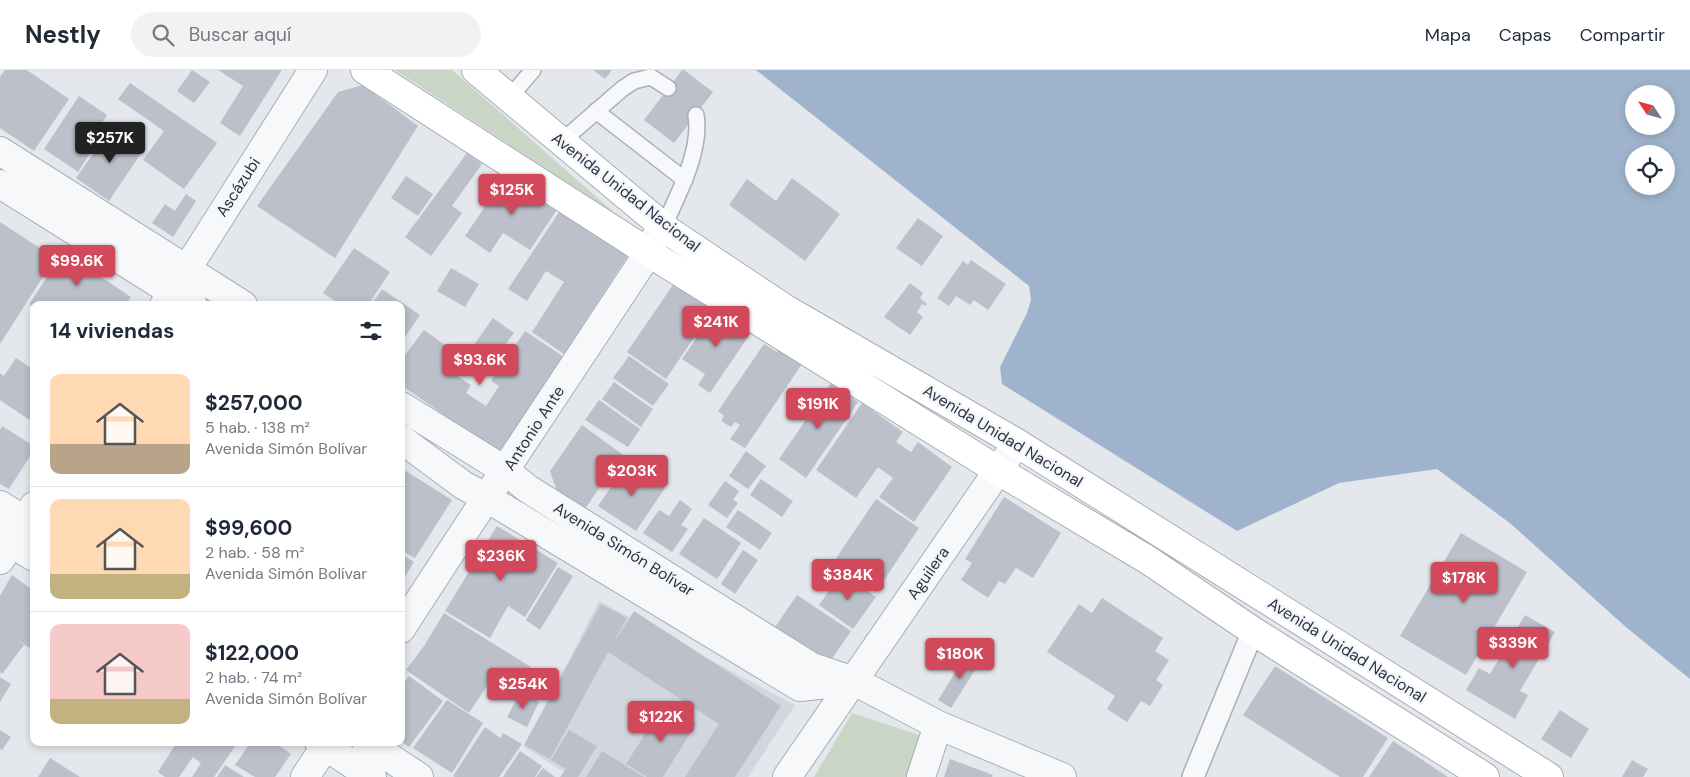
<!DOCTYPE html>
<html lang="es">
<head>
<meta charset="utf-8">
<style>
  body { margin:0; font-family:"DM Sans",sans-serif; background:#f2f2f3; color:#1f2937; height:100vh; display:flex; flex-direction:column; font-size:19px; white-space:nowrap }
  * { box-sizing:border-box; margin:0 }
  p { font-size:16px; color:#747a83 }
  .icon { flex:none; width:28px; height:28px; fill:none; stroke:currentColor; stroke-width:2; stroke-linecap:round; stroke-linejoin:round }
  .map { position:relative; flex:1; overflow:hidden }
  .sheet { position:absolute; left:30px; top:231px; width:375px; height:445px; display:flex; flex-direction:column; background:#fff; border-radius:10px; box-shadow:0 2px 8px #0003 }
  .sheet>* { flex:none }
  .needle { width:32px; rotate:306deg }
  .fabs { position:absolute; left:1625px; top:15px; display:grid; gap:10px }
  .fabs a { display:grid; place-items:center; width:50px; height:50px; border-radius:50%; background:#fff; box-shadow:0 2px 8px #0003; font-size:25px }
  .price { position:absolute; translate:-50% -42px; padding:0 11px; border-radius:5px; background:#d1495b; color:#fff; font-size:16px; line-height:32px; filter:drop-shadow(0 1px 2px #0008) }
  .price::after { content:''; position:absolute; left:50%; top:30px; width:15px; height:11px; margin-left:-8px; background:inherit; clip-path:polygon(0 0,100% 0,50% 100%) }
  .price.on { background:#222; color:#fff }
  ul { padding:0; list-style:none }
  li { display:flex; align-items:center; gap:15px; height:125px; padding:0 20px }
  li+li { border-top:1px solid #e0e1e3 }
  li span { display:grid; place-items:center; flex:none; width:140px; height:100px; border-radius:10px; color:#555 }
  li>.icon { margin-inline-start:auto }
  span .icon { width:60px; height:60px; fill:#fffc; stroke-width:1 }
  li b { font-size:21px }
  h2 { display:flex; justify-content:space-between; align-items:center; height:60px; padding:0 20px; font-size:21px }
  header { display:flex; align-items:center; gap:30px; box-sizing:border-box; height:70px; padding:0 25px; background:#fff; border-bottom:1px solid #e0e1e3 }
  header strong { font-size:24px }
  nav { display:flex; gap:28px; margin-inline-start:auto; font-size:18px }
  .search { width:350px; height:45px; background:#f2f2f3; display:flex; align-items:center; gap:12px; box-sizing:border-box; padding:0 18px; border-radius:28px; color:#747a83; font-size:19px }
  .map>svg:first-child { display:block }
</style>
</head>
<body>
<header>
<strong>Nestly</strong>
<div class="search"><svg class="icon" aria-label="search" viewBox="0 0 24 24"><circle cx="10" cy="10" r="6"/><path d="M15 15l6 6"/></svg>Buscar aquí</div>
<nav><a>Mapa</a><a>Capas</a><a>Compartir</a></nav>
</header>
<div class="map">
<svg width="1690" height="707" viewBox="0 0 1690 707">
  <rect width="100%" height="100%" fill="#e4e7ec"/>
  <path fill="#d2d6de" d="M599,531L795,635L748,707H572L524,677Z"/>
  <path fill="#c9d6c5" d="M395,0H452L617,145Z
    M852,643L928,668L912,707H814Z"/>
  <path fill="#9fb4cc" fill-rule="evenodd" d="M756,0H1690V609L1627,558L1511,454L1437,399L1339,413L1237,461L1002,314L1000,297L1027,243L1031,230L1029,216ZM1634,24H1666V56H1634ZM1634,84H1666V116H1634Z"/>
  <path fill="#bbc0ca" d="M5,0H27L69,29L34,81L0,58V7Z
    M192,0L210,12L194,33L177,21Z
    M218,0H282L240,66L220,53L243,16Z
    M593,0H612L605,9Z
    M682,0H684L713,22L674,73L644,50Z
    M130,13L217,73L184,119L143,90L164,61L118,29Z
    M363,15L418,56L335,188L257,136L338,22Z
    M79,26L107,45L97,61L102,65L78,102L44,79Z
    M112,57L144,79L109,131L76,108Z
    M467,83L482,94L452,136L462,143L431,186L405,167Z
    M507,104L558,138L530,180L503,163L490,183L465,166Z
    M406,106L433,124L418,146L391,128Z
    M792,108L840,144L805,191L729,135L747,109L776,131Z
    M186,124L196,131L173,167L152,153L165,134L175,141Z
    M561,139L629,184L564,284L532,262L564,212L546,201L527,231L508,219Z
    M918,148L943,166L922,196L896,178Z
    M0,152L55,188L0,274Z
    M354,178L390,202L368,235H341L323,223Z
    M64,182L131,227L126,235H34V237L29,234Z
    M971,190L1006,214L988,240L974,230L970,235L956,226L949,236L937,228L963,191L968,195Z
    M451,198L479,214L465,237L437,221Z
    M675,212L714,238L666,309L627,282Z
    M910,213L923,223L920,228L927,234L925,236L922,234L917,242L923,247L910,265L884,247Z
    M382,219L420,245L401,273V235H371Z
    M717,238L752,261L710,323L698,315L705,304L682,289Z
    M493,248L514,263L484,303L464,289Z
    M424,260L463,288L452,303L471,315L466,323L486,336L499,316L491,311L525,261L564,287L499,383L401,315V290Z
    M764,274L777,282L779,278L802,294L745,378L730,369L740,355L735,352L731,357L721,351L724,346L718,341Z
    M629,286L669,314L653,336L613,308Z
    M16,288L34,300V353L0,330V303L4,306Z
    M614,312L653,339L641,357L602,329Z
    M831,313L858,332L806,408L779,389Z
    M599,330L640,359L628,377L585,350Z
    M862,333L903,362L896,372L911,382L918,372L952,397L914,452L879,427L893,408L878,397L856,428L816,400Z
    M582,355L622,384L585,439L556,419L550,401Z
    M2,356L34,376V380L9,419L0,414V360Z
    M746,381L766,396L748,419L729,406Z
    M628,392L665,418L636,461L598,436Z
    M401,398L452,430L415,488L401,480Z
    M761,409L793,431L782,447L750,425Z
    M725,411L739,421L733,430L738,433L727,448L708,435Z
    M1004,427L1061,463L1033,508L1016,498L1005,514L999,511L988,528L961,510L972,493L965,489Z
    M876,429L919,458L876,522L833,493Z
    M680,430L692,439L681,455L688,459L672,482L643,463L659,440L669,446Z
    M738,440L772,463L760,480L726,457Z
    M704,448L741,473L717,509L679,484Z
    M497,456L558,493L525,547L508,536L490,568L445,541Z
    M1461,463L1527,502L1466,605L1400,566Z
    M743,480L758,490L735,524L721,514Z
    M401,484L414,492L401,513Z
    M558,497L573,506L540,560L526,550Z
    M842,503L876,527L853,559L819,535Z
    M12,505L34,521V581L16,569L24,575L2,604L0,602V526Z
    M797,525L851,561L829,593L775,557Z
    M1102,528L1163,568L1155,581L1169,590L1156,610L1163,615L1150,636L1141,631L1127,652L1107,639L1115,626L1047,582L1079,534L1092,543Z
    M601,534L627,548L611,577L634,541L781,636L735,707H685L719,654L608,582L550,689L524,675Z
    M444,543L531,597L511,629L487,616L469,643L406,600L424,576Z
    M1525,545L1555,562L1520,621L1528,625L1515,649L1466,620L1479,598L1490,604Z
    M969,581L982,589L951,638L938,630Z
    M1275,596L1388,668L1363,707H1340L1243,645Z
    M409,606L443,631L409,677L401,671V617Z
    M0,607L11,614L0,632Z
    M520,623L539,632L527,657L507,647Z
    M447,630L483,653L452,703L413,678Z
    M664,634L696,654L663,707H647L626,694Z
    M1560,640L1589,659L1571,688L1541,669Z
    M485,657L500,668L503,663L522,674L499,707H455L453,706Z
    M0,660L11,667L2,680L0,679Z
    M569,660L597,676L578,707H560L566,699L551,690Z
    M1393,671L1418,687L1448,707H1369Z
    M177,672H238L214,707H192L201,693L193,687L179,707H165L158,702Z
    M251,672H274L291,684L275,707H255L235,695Z
    M520,681L542,696L535,707H503Z
    M602,681L644,707H586Z
    M50,688L80,707H38Z
    M950,689L993,705L992,707H944Z
    M1632,690L1648,699L1643,707H1622Z
    M225,695L244,707H217Z
    M543,698L555,707H536Z"/>
  <g fill="none" stroke-linecap="round" stroke-linejoin="round">
    <g stroke="#a9aeb7" stroke-width="18">
      <path id="service" d="M509,28L533,0
        M596,41L685,110
        M561,72L622,19L634,11L651,7L668,18
        M664,156C678,124 702,81 696,45"/>
    </g>
    <g stroke="#a9aeb7" stroke-width="24">
      <path id="pedestrian" d="M1193,707L1253,561"/>
    </g>
    <g stroke="#a9aeb7" stroke-width="30">
      <path id="minor" d="M0,81L243,235
        M0,114L193,235
        M401,336L506,401L528,419L812,597L854,611L800,617L487,428L463,415L401,369
        M0,435L34,456
        M0,466L34,487
        M401,559C480,436 561,316 641,194L646,181L664,156
        M854,611L938,655L1062,707
        M319,672L372,707
        M366,672L419,707
        M305,707L328,672
        M787,707L1017,373
        M921,707L938,655"/>
    </g>
    <g stroke="#a9aeb7" stroke-width="30">
      <path id="tertiary" d="M164,235L313,0
        M0,490L34,436"/>
    </g>
    <g stroke="#a9aeb7" stroke-width="30">
      <path id="secondary" d="M365,0L654,186L999,401L1148,490L1253,561L1485,707
        M476,0L670,162L784,238L1017,373L1549,707"/>
    </g>
    <use href="#service" stroke="#f7f8fa" stroke-width="15"/>
    <use href="#pedestrian" stroke="#f7f8fa" stroke-width="21"/>
    <use href="#minor" stroke="#f7f8fa" stroke-width="28"/>
    <use href="#tertiary" stroke="#f7f8fa" stroke-width="28"/>
    <use href="#secondary" stroke="#fff" stroke-width="28"/>
  </g>
  <g text-anchor="middle" dominant-baseline="central" stroke-width="5" stroke-linejoin="round" paint-order="stroke">
    <g font-size="16" fill="#2b3445" stroke="#f4f6f9">
      <text transform="translate(238 117) rotate(-57)">Ascázubi</text>
      <text transform="translate(626 122) rotate(38)">Avenida Unidad Nacional</text>
      <text transform="translate(534 358) rotate(-57)">Antonio Ante</text>
      <text transform="translate(1003 366) rotate(31)">Avenida Unidad Nacional</text>
      <text transform="translate(624 479) rotate(32)">Avenida Simón Bolívar</text>
      <text transform="translate(928 503) rotate(-55)">Aguilera</text>
      <text transform="translate(1347 580) rotate(32)">Avenida Unidad Nacional</text>
    </g>
  </g>
</svg>
<div class="fabs">
<a><svg class="needle" viewBox="-14 -14 28 28"><path d="M0-13l5 13h-10z" fill="#e53935"/><path d="M0 13l5-13h-10z" fill="#747a83"/></svg></a>
<a><svg class="icon" aria-label="locate" viewBox="0 0 24 24"><circle cx="12" cy="12" r="6"/><path d="M12 2v4M12 18v4M2 12h4M18 12h4"/></svg></a>
</div>
<b class="price on" style="left:110px;top:94px">$257K</b>
<b class="price" style="left:512px;top:146px">$125K</b>
<b class="price" style="left:77px;top:217px">$99.6K</b>
<b class="price" style="left:716px;top:278px">$241K</b>
<b class="price" style="left:480px;top:316px">$93.6K</b>
<b class="price" style="left:818px;top:360px">$191K</b>
<b class="price" style="left:632px;top:427px">$203K</b>
<b class="price" style="left:501px;top:512px">$236K</b>
<b class="price" style="left:848px;top:531px">$384K</b>
<b class="price" style="left:1464px;top:534px">$178K</b>
<b class="price" style="left:1513px;top:599px">$339K</b>
<b class="price" style="left:960px;top:610px">$180K</b>
<b class="price" style="left:523px;top:640px">$254K</b>
<b class="price" style="left:661px;top:673px">$122K</b>
<section class="sheet">
<h2>14 viviendas<svg class="icon" aria-label="filters" viewBox="0 0 24 24"><path d="M4 7h16M4 17h16"/><circle cx="9" cy="7" r="2"/><circle cx="15" cy="17" r="2"/></svg></h2>
<ul>
<li><span style="background:linear-gradient(#ffd9b3 70%,#b9a48a 0)"><svg class="icon" aria-label="home" viewBox="0 0 24 24"><path d="M3 11l9-7 9 7M6 9v11h12V9"/></svg></span><div><b>$257,000</b><p>5 hab. · 138 m²</p><p>Avenida Simón Bolívar</p></div></li>
<li><span style="background:linear-gradient(#ffd9b3 75%,#c2b280 0)"><svg class="icon" aria-label="home" viewBox="0 0 24 24"><path d="M3 11l9-7 9 7M6 9v11h12V9"/></svg></span><div><b>$99,600</b><p>2 hab. · 58 m²</p><p>Avenida Simón Bolívar</p></div></li>
<li><span style="background:linear-gradient(#f6c9c9 75%,#c2b280 0)"><svg class="icon" aria-label="home" viewBox="0 0 24 24"><path d="M3 11l9-7 9 7M6 9v11h12V9"/></svg></span><div><b>$122,000</b><p>2 hab. · 74 m²</p><p>Avenida Simón Bolívar</p></div></li>
</ul>
</section>
</div>
</body>
</html>
